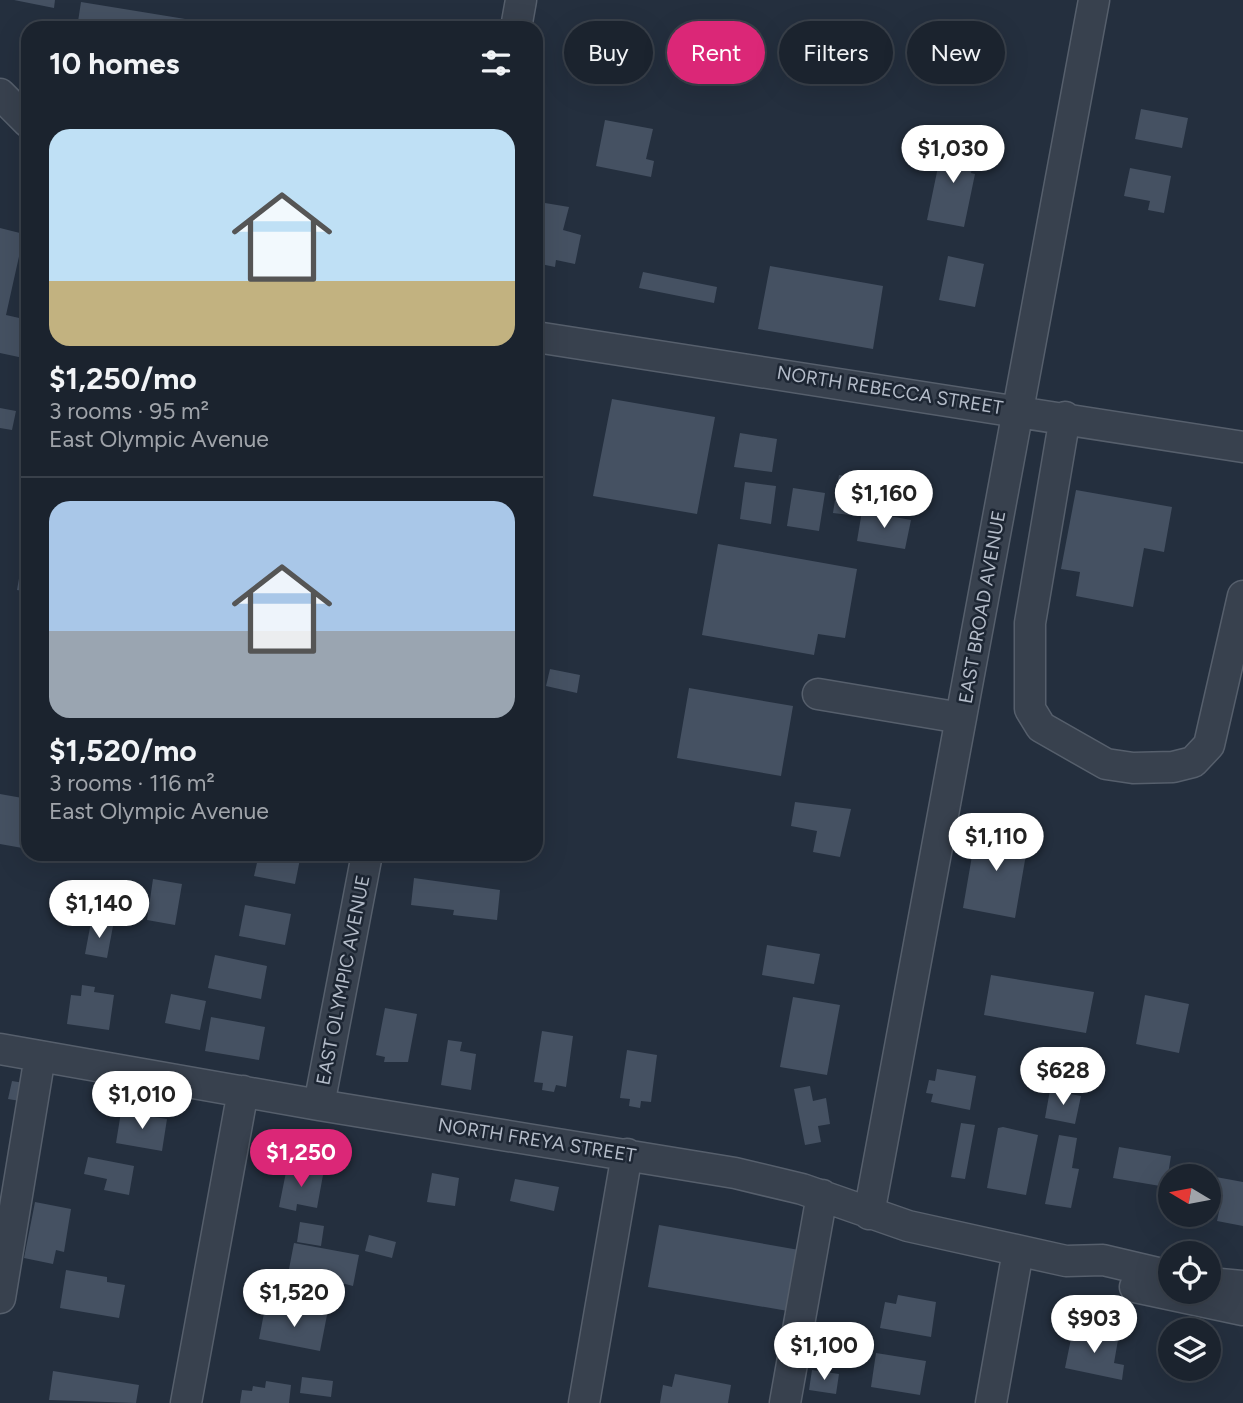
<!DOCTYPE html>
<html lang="en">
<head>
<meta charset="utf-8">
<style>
  body { margin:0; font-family:Figtree,sans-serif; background:#242b36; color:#f1f3f6; height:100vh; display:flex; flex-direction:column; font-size:26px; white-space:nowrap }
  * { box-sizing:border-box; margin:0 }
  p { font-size:23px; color:#a0a4aa }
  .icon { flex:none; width:38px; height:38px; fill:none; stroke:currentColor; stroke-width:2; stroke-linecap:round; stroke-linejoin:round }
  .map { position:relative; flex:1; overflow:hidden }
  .drawer { position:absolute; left:21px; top:21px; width:522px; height:840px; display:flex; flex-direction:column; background:#1b232e; border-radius:21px; box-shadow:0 7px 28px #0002,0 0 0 2px #39404a }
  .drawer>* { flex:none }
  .top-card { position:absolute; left:564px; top:21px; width:574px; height:63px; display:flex; gap:14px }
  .needle { width:46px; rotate:280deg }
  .tools { position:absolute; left:1158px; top:1164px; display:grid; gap:14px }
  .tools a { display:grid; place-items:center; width:63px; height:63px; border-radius:50%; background:#1b232e; box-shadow:0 7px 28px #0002,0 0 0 2px #39404a; font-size:35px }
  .price { position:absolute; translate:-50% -60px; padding:0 16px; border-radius:24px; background:#fff; color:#222; font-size:23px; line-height:46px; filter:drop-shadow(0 2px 4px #0008) }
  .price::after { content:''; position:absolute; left:50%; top:42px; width:21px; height:16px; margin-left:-10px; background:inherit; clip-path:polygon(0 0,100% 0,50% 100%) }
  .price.active { background:#db2777; color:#fff }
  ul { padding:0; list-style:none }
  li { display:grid; align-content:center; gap:14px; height:371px; padding:0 28px }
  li+li { border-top:2px solid #39404a }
  li span { display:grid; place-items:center; height:217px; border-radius:21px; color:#555 }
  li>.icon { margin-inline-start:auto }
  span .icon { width:126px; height:126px; fill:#fffc; stroke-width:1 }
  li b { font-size:30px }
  h2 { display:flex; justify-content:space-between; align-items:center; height:84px; padding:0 28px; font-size:30px }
  .pill { padding:0 24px; border-radius:32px; background:#1b232e; box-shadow:0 7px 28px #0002,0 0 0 2px #39404a; font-size:24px; line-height:63px }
  .pill.active { background:#db2777; color:#fff }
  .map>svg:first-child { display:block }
</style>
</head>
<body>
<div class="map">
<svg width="1243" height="1403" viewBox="0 0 1243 1403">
  <rect width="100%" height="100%" fill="#242f3e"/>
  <path fill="#455162" d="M14,0H55L54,8Z
    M81,2L222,25V28H77Z
    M1141,109L1188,118L1182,148L1135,139Z
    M605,120L653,129L646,159L654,161L651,177L596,166Z
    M948,140L977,146L971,173L975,174L964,227L927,220L938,167L942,168Z
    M1130,168L1171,176L1164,213L1148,210L1150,201L1124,196Z
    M539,202L569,207L563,230L581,235L575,264L556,260L555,267L536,263V219Z
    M0,228L24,234L6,315L28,320V359L0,353Z
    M948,256L984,264L975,307L939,300Z
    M770,266L883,286L873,349L758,329Z
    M643,272L717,287L714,303L639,288Z
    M612,399L715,417L697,514L593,496Z
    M0,408L16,411L12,430L0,428Z
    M740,433L777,439L772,472L734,467Z
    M839,475L875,480L871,508L861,506L859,516L833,513Z
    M745,482L776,486L771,524L740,519Z
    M793,488L825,493L819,531L787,526Z
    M1076,490L1172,507L1164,552L1144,548L1133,607L1076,596L1080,572L1061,569Z
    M862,511L911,520L905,549L857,541Z
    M718,544L857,569L845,638L818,634L814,655L702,635Z
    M23,555L28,556V592L17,590Z
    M550,669L580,675L577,693L546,686Z
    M689,688L793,706L781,776L677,758Z
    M0,794L28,799V849L0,844Z
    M795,802L851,809L840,857L813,852L817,831L791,826Z
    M977,827L1029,837L1015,918L963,908Z
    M259,854H301L295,884L254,876Z
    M414,878L500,890L497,920L453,915L454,910L411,905Z
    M153,879L182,884L175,925L147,920Z
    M245,905L291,914L285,945L239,936Z
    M91,922L113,926L107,958L85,954Z
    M767,945L820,954L814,984L762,975Z
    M215,955L267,966L261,999L208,988Z
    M991,975L1094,992L1086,1033L984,1015Z
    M82,985L95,987L94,992L114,995L109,1030L67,1024L71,995L81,996Z
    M171,994L206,1001L200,1030L165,1023Z
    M1145,995L1189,1004L1179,1053L1136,1044Z
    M793,997L840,1005L827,1075L780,1067Z
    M385,1008L417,1014L408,1062H384L385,1057L376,1055Z
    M211,1017L265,1027L259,1060L205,1051Z
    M542,1031L573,1036L566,1087L556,1085L554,1092L542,1090L543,1083L534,1082Z
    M448,1040L462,1042L460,1051L476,1054L471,1090L441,1085Z
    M627,1050L657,1055L651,1102L641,1101L640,1108L629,1106L630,1099L620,1098Z
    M937,1069L976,1076L970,1110L931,1102L933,1094L926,1093L929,1080L935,1081Z
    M12,1081L24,1083L20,1101L8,1099Z
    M810,1086L813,1101L826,1098L830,1124L818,1126L821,1142L805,1145L794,1089Z
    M1050,1090L1081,1096L1075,1124L1045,1118Z
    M121,1112L167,1119L162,1151L116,1143Z
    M961,1123L975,1125L965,1179L951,1177Z
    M1003,1127L1038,1135L1026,1195L987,1188L998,1128Z
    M1059,1135L1077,1138L1072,1168L1079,1169L1071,1208L1045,1204Z
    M1119,1147L1171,1156L1166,1187L1113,1178Z
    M88,1157L134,1166L129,1195L104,1190L107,1179L84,1174Z
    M287,1167L323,1175L317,1208L297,1204L296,1211L279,1207Z
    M432,1173L459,1178L455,1206L427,1202Z
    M1216,1177L1243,1182V1226L1217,1221L1221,1202L1214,1201Z
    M515,1179L559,1187L554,1211L510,1201Z
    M35,1202L71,1209L64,1252L56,1250L53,1264L24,1258Z
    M300,1222L324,1226L321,1246L297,1242Z
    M659,1225L799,1250L788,1311L648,1287Z
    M369,1235L396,1242L392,1258L365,1251Z
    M294,1243L359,1255L353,1286L289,1269Z
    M66,1270L107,1277V1282L125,1285L119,1318L60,1308Z
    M898,1295L936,1302L931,1337L880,1328L885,1302L896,1304Z
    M265,1308L306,1315L307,1311L327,1315L320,1351L259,1339Z
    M1073,1329L1118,1340L1114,1363L1124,1365L1122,1380L1065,1368Z
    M876,1353L926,1361L920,1395L871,1387Z
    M812,1370L839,1374L836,1394L809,1390Z
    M53,1371L139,1385L136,1403L49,1400Z
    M675,1374L731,1385L728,1403H660L663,1385L672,1387Z
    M302,1377L333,1381L331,1397L300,1393Z
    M266,1381L291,1385L289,1403H240L242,1390L252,1391L253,1386L265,1388Z"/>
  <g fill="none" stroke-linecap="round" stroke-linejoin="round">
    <g stroke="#565f6c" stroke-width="33">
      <path id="minor" d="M516,28L521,0
        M0,94L28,122
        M536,337L1243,447
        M1065,417L1030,623V709L1041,727L1106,764L1133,768L1173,767L1193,762L1209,745L1243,596
        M818,694L961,718
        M0,1049L319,1105L735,1173L802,1189L908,1226L1066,1261L1103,1260L1171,1276
        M319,1105L367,854
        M869,1214L1094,0
        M1209,1283L1243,1286
        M1135,1287L1243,1310
        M0,1298L40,1056
        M186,1403L243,1091
        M584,1403L627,1154
        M785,1403L822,1195
        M991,1403L1018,1251"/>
    </g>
    <use href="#minor" stroke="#38414e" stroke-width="30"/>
  </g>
  <g text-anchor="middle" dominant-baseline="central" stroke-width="5" stroke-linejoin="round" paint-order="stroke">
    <g font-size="19" fill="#b4bcc9" stroke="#1d2633">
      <text transform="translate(890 390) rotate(9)">NORTH REBECCA STREET</text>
      <text transform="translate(982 607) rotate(-80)">EAST BROAD AVENUE</text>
      <text transform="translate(343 980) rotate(-79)">EAST OLYMPIC AVENUE</text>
      <text transform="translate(537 1140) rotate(9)">NORTH FREYA STREET</text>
    </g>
  </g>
</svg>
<div class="tools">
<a><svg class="needle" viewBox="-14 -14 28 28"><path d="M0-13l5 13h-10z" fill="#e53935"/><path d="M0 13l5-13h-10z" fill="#a0a4aa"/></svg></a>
<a><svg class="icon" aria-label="locate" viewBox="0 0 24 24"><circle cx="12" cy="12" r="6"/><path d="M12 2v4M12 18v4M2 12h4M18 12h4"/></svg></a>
<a><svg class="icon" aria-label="layers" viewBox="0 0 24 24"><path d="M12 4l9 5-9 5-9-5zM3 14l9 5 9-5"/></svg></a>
</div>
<b class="price" style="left:953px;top:185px">$1,030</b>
<b class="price" style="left:884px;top:530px">$1,160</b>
<b class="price" style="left:996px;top:873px">$1,110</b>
<b class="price" style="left:99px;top:940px">$1,140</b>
<b class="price" style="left:1063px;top:1107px">$628</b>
<b class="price" style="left:142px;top:1131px">$1,010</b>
<b class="price active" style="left:301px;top:1189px">$1,250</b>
<b class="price" style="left:294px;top:1329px">$1,520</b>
<b class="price" style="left:1094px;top:1355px">$903</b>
<b class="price" style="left:824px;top:1382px">$1,100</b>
<div class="top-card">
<a class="pill">Buy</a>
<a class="pill active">Rent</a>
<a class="pill">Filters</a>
<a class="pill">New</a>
</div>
<section class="drawer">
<h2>10 homes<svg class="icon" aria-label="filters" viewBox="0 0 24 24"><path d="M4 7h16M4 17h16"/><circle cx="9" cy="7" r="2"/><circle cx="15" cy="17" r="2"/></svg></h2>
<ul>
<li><span style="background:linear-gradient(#bfe0f5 70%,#c2b280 0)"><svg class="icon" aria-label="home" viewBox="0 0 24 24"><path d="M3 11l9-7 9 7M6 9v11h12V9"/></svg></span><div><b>$1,250/mo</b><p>3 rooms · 95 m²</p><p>East Olympic Avenue</p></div></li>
<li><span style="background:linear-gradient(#a9c7e8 60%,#9aa5b1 0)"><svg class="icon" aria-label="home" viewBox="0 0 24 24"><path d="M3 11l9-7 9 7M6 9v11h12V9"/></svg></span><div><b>$1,520/mo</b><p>3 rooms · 116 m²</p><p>East Olympic Avenue</p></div></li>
</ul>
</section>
</div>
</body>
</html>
